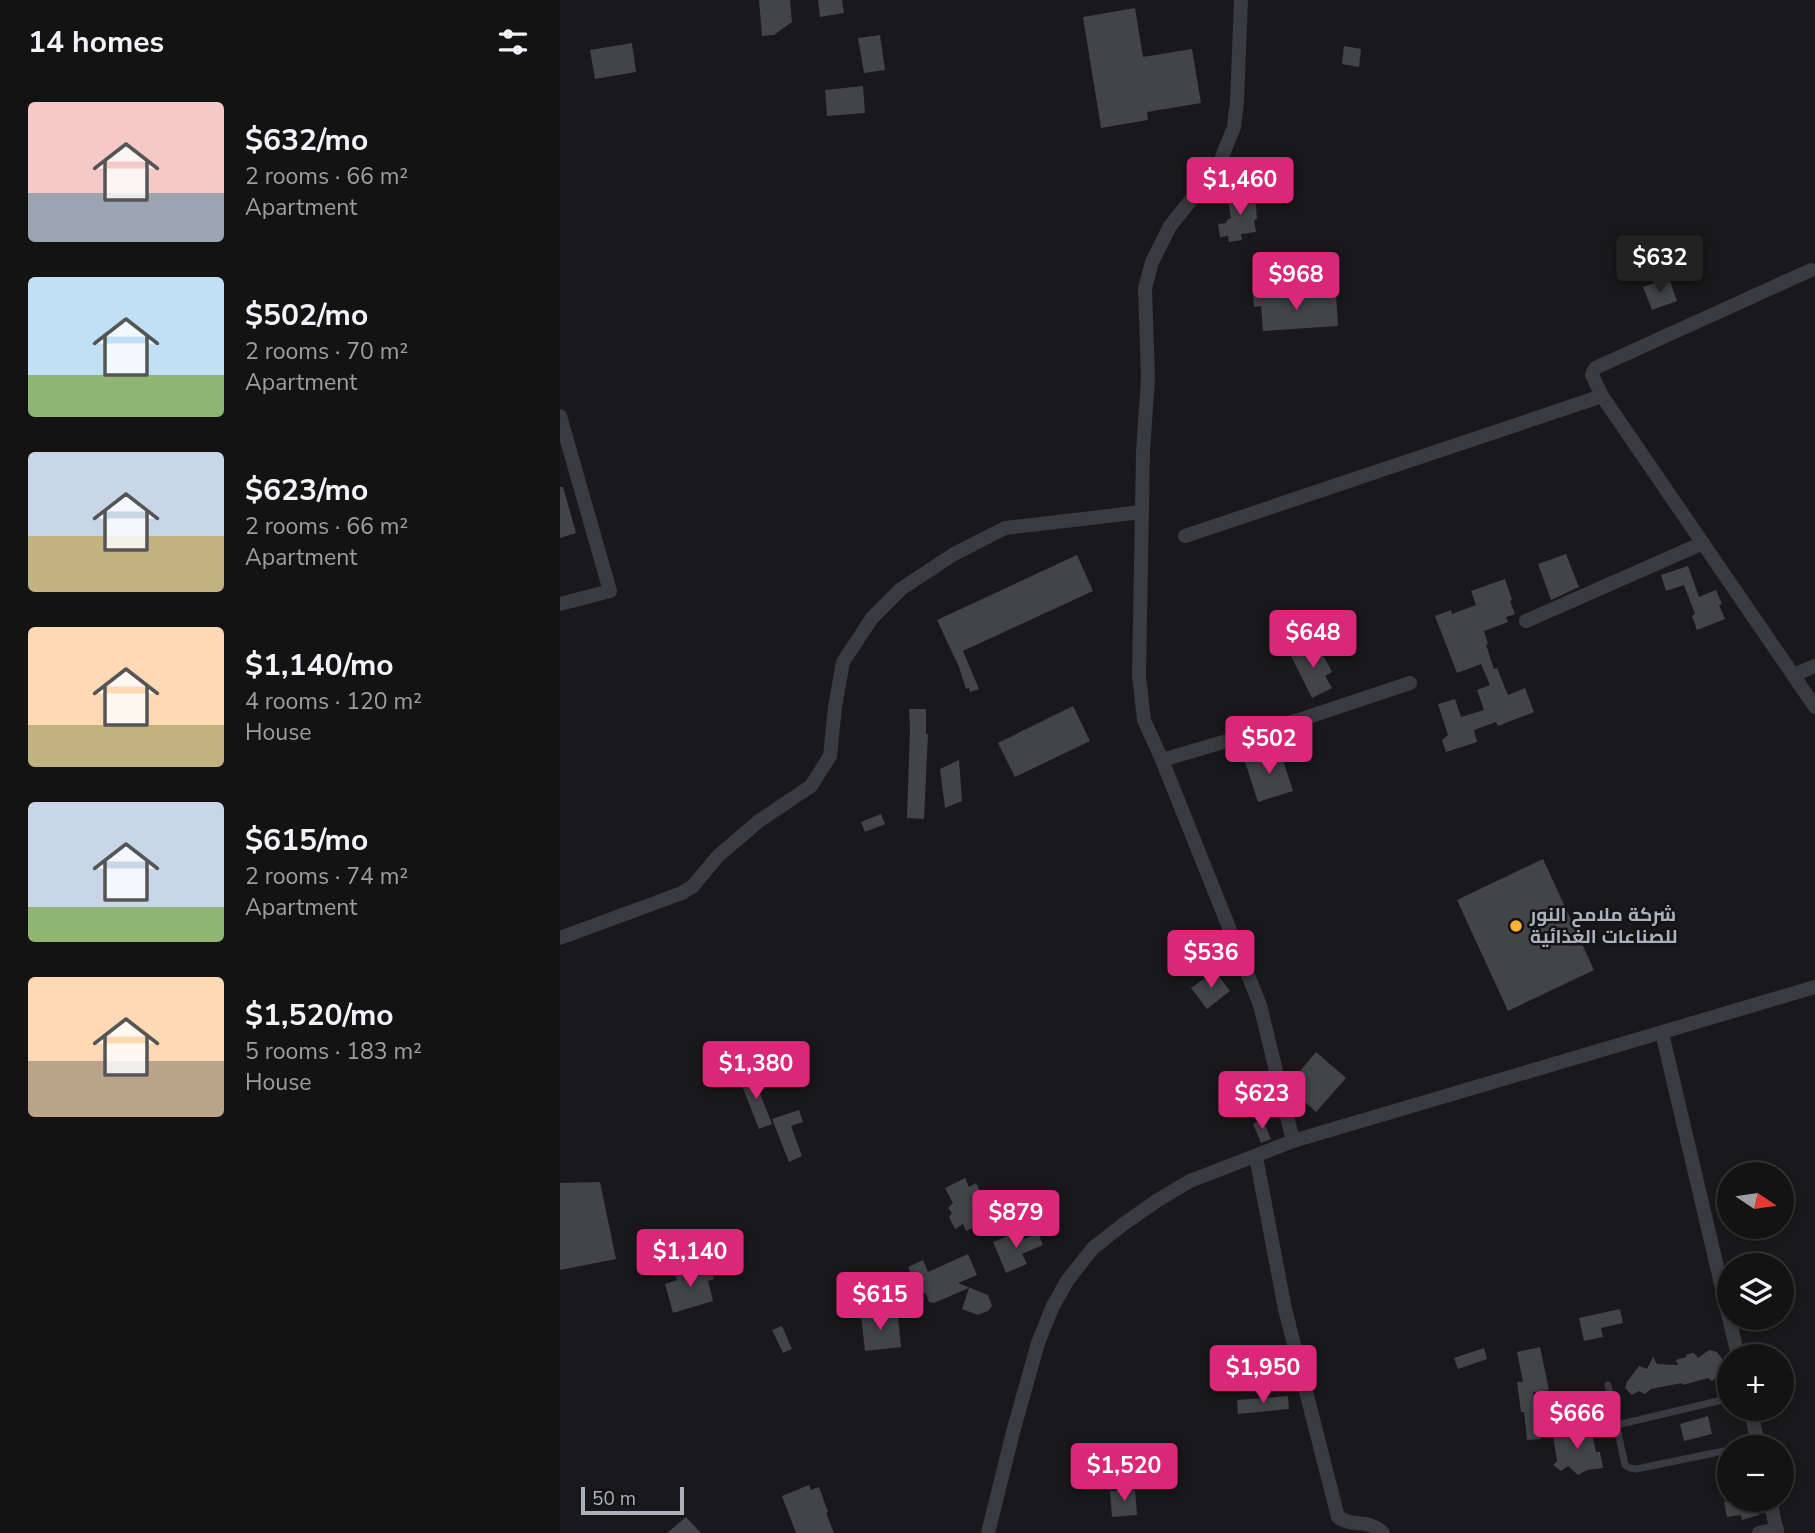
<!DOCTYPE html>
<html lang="en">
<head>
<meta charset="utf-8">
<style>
  body { margin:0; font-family:"Nunito Sans",Cairo,sans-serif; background:#1c1c1d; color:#f1f3f6; height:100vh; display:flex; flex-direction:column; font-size:26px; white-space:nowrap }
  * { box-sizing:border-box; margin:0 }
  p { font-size:23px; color:#9d9ea0 }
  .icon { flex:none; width:38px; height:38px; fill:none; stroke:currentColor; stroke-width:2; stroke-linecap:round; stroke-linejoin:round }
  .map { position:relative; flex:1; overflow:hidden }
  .sheet { display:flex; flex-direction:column; background:#131314; width:560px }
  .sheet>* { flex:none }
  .needle { width:46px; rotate:103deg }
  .buttons { position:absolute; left:1157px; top:1162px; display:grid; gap:14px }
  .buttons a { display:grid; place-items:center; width:77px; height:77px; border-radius:50%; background:#131314; box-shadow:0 4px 10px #0003,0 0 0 2px #323234; font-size:35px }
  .scale { position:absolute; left:21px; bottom:18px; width:103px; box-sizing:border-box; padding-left:7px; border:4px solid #abb0bb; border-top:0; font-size:19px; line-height:24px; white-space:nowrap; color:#abb0bb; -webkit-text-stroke:5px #141416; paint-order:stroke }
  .price { position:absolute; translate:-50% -60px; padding:0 16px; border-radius:7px; background:#db2777; color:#fff; font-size:23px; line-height:46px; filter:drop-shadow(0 2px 4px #0008) }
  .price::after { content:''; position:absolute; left:50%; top:42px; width:21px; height:16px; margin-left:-10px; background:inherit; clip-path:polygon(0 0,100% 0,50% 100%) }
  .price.active { background:#222; color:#fff }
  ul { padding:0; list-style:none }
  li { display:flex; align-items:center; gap:21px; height:175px; padding:0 28px }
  li span { display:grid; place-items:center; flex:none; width:196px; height:140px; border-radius:7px; color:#555 }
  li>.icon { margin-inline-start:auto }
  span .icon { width:84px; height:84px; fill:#fffc; stroke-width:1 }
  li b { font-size:30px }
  h2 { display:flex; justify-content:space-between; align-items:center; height:84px; padding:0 28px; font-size:30px }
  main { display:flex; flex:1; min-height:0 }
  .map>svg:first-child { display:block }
</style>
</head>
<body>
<main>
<section class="sheet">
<h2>14 homes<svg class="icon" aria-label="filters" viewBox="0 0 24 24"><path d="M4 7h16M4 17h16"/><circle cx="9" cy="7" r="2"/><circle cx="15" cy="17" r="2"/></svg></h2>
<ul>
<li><span style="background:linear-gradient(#f6c9c9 65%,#9aa5b1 0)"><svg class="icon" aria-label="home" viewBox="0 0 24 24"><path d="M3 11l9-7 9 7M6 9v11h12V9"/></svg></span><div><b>$632/mo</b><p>2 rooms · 66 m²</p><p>Apartment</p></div></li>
<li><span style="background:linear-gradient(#bfe0f5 70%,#8fb573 0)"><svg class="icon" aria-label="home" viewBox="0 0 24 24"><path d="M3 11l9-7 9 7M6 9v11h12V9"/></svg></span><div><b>$502/mo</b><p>2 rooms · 70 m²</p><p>Apartment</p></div></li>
<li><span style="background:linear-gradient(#c9d6e8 60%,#c2b280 0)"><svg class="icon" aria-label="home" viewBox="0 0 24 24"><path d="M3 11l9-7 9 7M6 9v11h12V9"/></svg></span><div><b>$623/mo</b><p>2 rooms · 66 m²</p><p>Apartment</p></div></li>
<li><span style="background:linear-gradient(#ffd9b3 70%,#c2b280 0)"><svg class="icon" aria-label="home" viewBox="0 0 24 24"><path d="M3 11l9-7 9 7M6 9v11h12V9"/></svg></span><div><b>$1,140/mo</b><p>4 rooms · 120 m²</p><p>House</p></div></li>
<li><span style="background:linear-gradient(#c9d6e8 75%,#8fb573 0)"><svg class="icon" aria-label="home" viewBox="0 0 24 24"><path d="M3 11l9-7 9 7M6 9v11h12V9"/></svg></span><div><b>$615/mo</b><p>2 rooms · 74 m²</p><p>Apartment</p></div></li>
<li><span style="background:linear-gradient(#ffd9b3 60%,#b9a48a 0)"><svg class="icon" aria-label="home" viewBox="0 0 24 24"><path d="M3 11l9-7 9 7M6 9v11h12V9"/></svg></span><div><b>$1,520/mo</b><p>5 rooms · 183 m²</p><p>House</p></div></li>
</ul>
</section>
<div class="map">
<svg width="1255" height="1533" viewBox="0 0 1255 1533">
  <rect width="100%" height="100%" fill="#19191b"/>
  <path fill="#434448" d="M199,0H230L232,22L214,35L202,36Z
    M258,0H282L284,13L260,17Z
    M575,8L583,57L632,49L641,103L587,112L588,120L541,128L523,17Z
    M320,35L325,70L304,73L298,38Z
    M72,43L76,72L35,79L30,50Z
    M784,46L801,49L799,67L782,64Z
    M303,86L305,113L267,116L265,90Z
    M674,165L675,172L696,177L660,183V180L669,166Z
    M693,188L695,195L697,219L694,220L696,232L681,234L682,240L669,242L668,236L660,237L658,224L666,223L667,220L671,218L668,201Z
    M1100,281L1101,284L1110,281L1117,301L1092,310L1083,287Z
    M712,291L713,298L776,295L778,326L703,331L701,306L694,307L693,292Z
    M0,487H3L16,533L0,538Z
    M1006,554L1019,587L991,600L978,564Z
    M517,555L533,591L403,651L419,689L410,692L409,688L406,689L399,667L377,620Z
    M1128,566L1139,597L1156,590L1162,604L1159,605L1165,619L1137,630L1132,616L1135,614L1124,585L1106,591L1101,575Z
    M945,579L952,600L950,601L955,614L946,617L948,622L924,631L928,644L926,645L934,669L937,668L948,695L965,688L974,712L938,726L936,722L914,730L917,742L886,752L882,740L888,735L878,704L895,699L901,717L924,710L917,690L930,685L921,664L897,673L875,616L891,610L892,614L916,605L911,591Z
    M757,643L772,672L765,676L772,688L752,698L731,656Z
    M513,706L530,741L455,777L438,743Z
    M349,709H366V734H368L364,819L347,818L350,729Z
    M720,751L733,791L698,802L685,762Z
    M399,760L402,801L385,808L380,769Z
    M321,814L325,824L305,832L301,822Z
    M983,859L1034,970L948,1011L897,900Z
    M634,935L641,950L624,958L617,943Z
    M655,971L670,991L647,1009L631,988Z
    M756,1052L786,1078L756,1112L730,1089L729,1084Z
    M192,1073L212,1124L199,1129L179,1078Z
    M239,1110L243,1122L231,1126L242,1156L229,1162L212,1119Z
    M702,1119L711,1139L701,1143L693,1124Z
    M405,1178L409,1187L416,1183L431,1213L424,1216L427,1221L406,1231L403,1224L395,1229L389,1217L392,1213L388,1208L393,1203L385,1188Z
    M40,1182L56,1259L0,1270V1183Z
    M460,1231L464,1239L478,1233L483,1245L462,1254L467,1264L446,1273L433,1242Z
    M408,1254L417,1275L398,1283L428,1295L432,1306L428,1311L418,1315L402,1309L409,1288L374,1303L369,1302L366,1294L358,1291L348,1267L363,1260L368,1272Z
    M149,1264L154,1279L148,1281L153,1301L113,1313L105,1284L117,1280L115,1274Z
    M1060,1309L1063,1323L1041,1328L1043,1337L1024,1341L1019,1318Z
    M326,1312V1318L338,1317L341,1347L305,1351L301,1315Z
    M222,1326L232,1349L223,1353L212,1330Z
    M980,1347L989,1390L973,1392L981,1439L967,1440L964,1412H961L957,1382H963L957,1352Z
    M924,1348L927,1359L898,1369L894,1358Z
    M1149,1350L1157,1352L1166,1364L1165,1371L1152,1381L1148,1378L1123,1385L1122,1383L1091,1389L1085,1394L1079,1391L1072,1395L1065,1388L1067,1382L1079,1366L1087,1369L1093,1357L1097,1364L1118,1365L1116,1360L1126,1357L1127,1354L1134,1353L1138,1358Z
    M728,1396L729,1409L678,1414L677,1400Z
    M1148,1416L1152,1434L1124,1441L1120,1424Z
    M1030,1425L1036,1452H1040L1043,1468L1027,1470L1018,1475L1008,1466L1001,1471L993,1465L997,1461L993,1436L1015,1430L1014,1427Z
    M249,1485L251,1490L259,1487L268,1512L266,1513L274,1533H236L222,1496Z
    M575,1489L577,1515L552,1517L550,1491Z
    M1173,1500H1195L1199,1515L1182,1520L1181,1515L1167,1517L1164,1502Z
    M126,1517L141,1533H107Z"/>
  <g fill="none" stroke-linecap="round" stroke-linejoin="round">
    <path stroke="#393b40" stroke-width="7" d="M1048,1385L1065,1465L1070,1468L1076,1469L1169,1450
      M1057,1425L1158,1401
      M1184,1447L1198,1444"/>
    <path stroke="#393b40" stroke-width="14" d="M681,0L677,101L674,127L658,167L610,226L592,262L585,288L588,378L583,451L579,676L584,720L602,760L700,1005L733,1141
      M1251,270L1035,368L1032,375L1042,396L1255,707
      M0,416L50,591L0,604
      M625,536L1042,396
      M966,621L1143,543
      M1233,675L1255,666
      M602,760L742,719L850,683
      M0,938L122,893L133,886L158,856L199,821L251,786L270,756L275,707L283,662L312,618L341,589L394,554L445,528L582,512
      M1102,1033L1178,1356
      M696,1157L725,1309L778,1517C793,1528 808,1518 823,1533
      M1190,1409L1199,1447
      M1210,1500L1217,1533
      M428,1533L453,1432L478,1343L492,1308L507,1281L533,1248L565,1223L598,1200L630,1181L733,1141L1255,987
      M1199,1533L1217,1529"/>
  </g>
  <circle fill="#fab232" stroke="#141416" stroke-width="2.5" cx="956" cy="926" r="7"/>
  <g text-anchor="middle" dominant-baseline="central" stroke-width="5" stroke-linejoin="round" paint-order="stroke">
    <g font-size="19" font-weight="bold" fill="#abb0bb" stroke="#141416" text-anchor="start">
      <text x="970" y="915">شركة ملامح النور<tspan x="970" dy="22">للصناعات الغذائية</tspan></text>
    </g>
  </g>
</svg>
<div class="buttons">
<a><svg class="needle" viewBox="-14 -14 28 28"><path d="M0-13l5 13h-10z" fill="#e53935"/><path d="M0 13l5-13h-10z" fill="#9d9ea0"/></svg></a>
<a><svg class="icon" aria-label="layers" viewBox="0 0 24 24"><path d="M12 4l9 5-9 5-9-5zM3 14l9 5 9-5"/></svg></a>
<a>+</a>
<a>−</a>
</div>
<div class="scale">50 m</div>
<b class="price" style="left:680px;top:217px">$1,460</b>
<b class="price active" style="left:1100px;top:295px">$632</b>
<b class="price" style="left:736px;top:312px">$968</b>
<b class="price" style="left:753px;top:670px">$648</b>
<b class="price" style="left:709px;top:776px">$502</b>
<b class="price" style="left:651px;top:990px">$536</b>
<b class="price" style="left:196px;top:1101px">$1,380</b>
<b class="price" style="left:702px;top:1131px">$623</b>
<b class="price" style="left:456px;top:1250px">$879</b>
<b class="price" style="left:130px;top:1289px">$1,140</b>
<b class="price" style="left:320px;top:1332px">$615</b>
<b class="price" style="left:703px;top:1405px">$1,950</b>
<b class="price" style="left:1017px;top:1451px">$666</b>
<b class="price" style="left:564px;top:1503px">$1,520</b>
</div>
</main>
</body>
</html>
